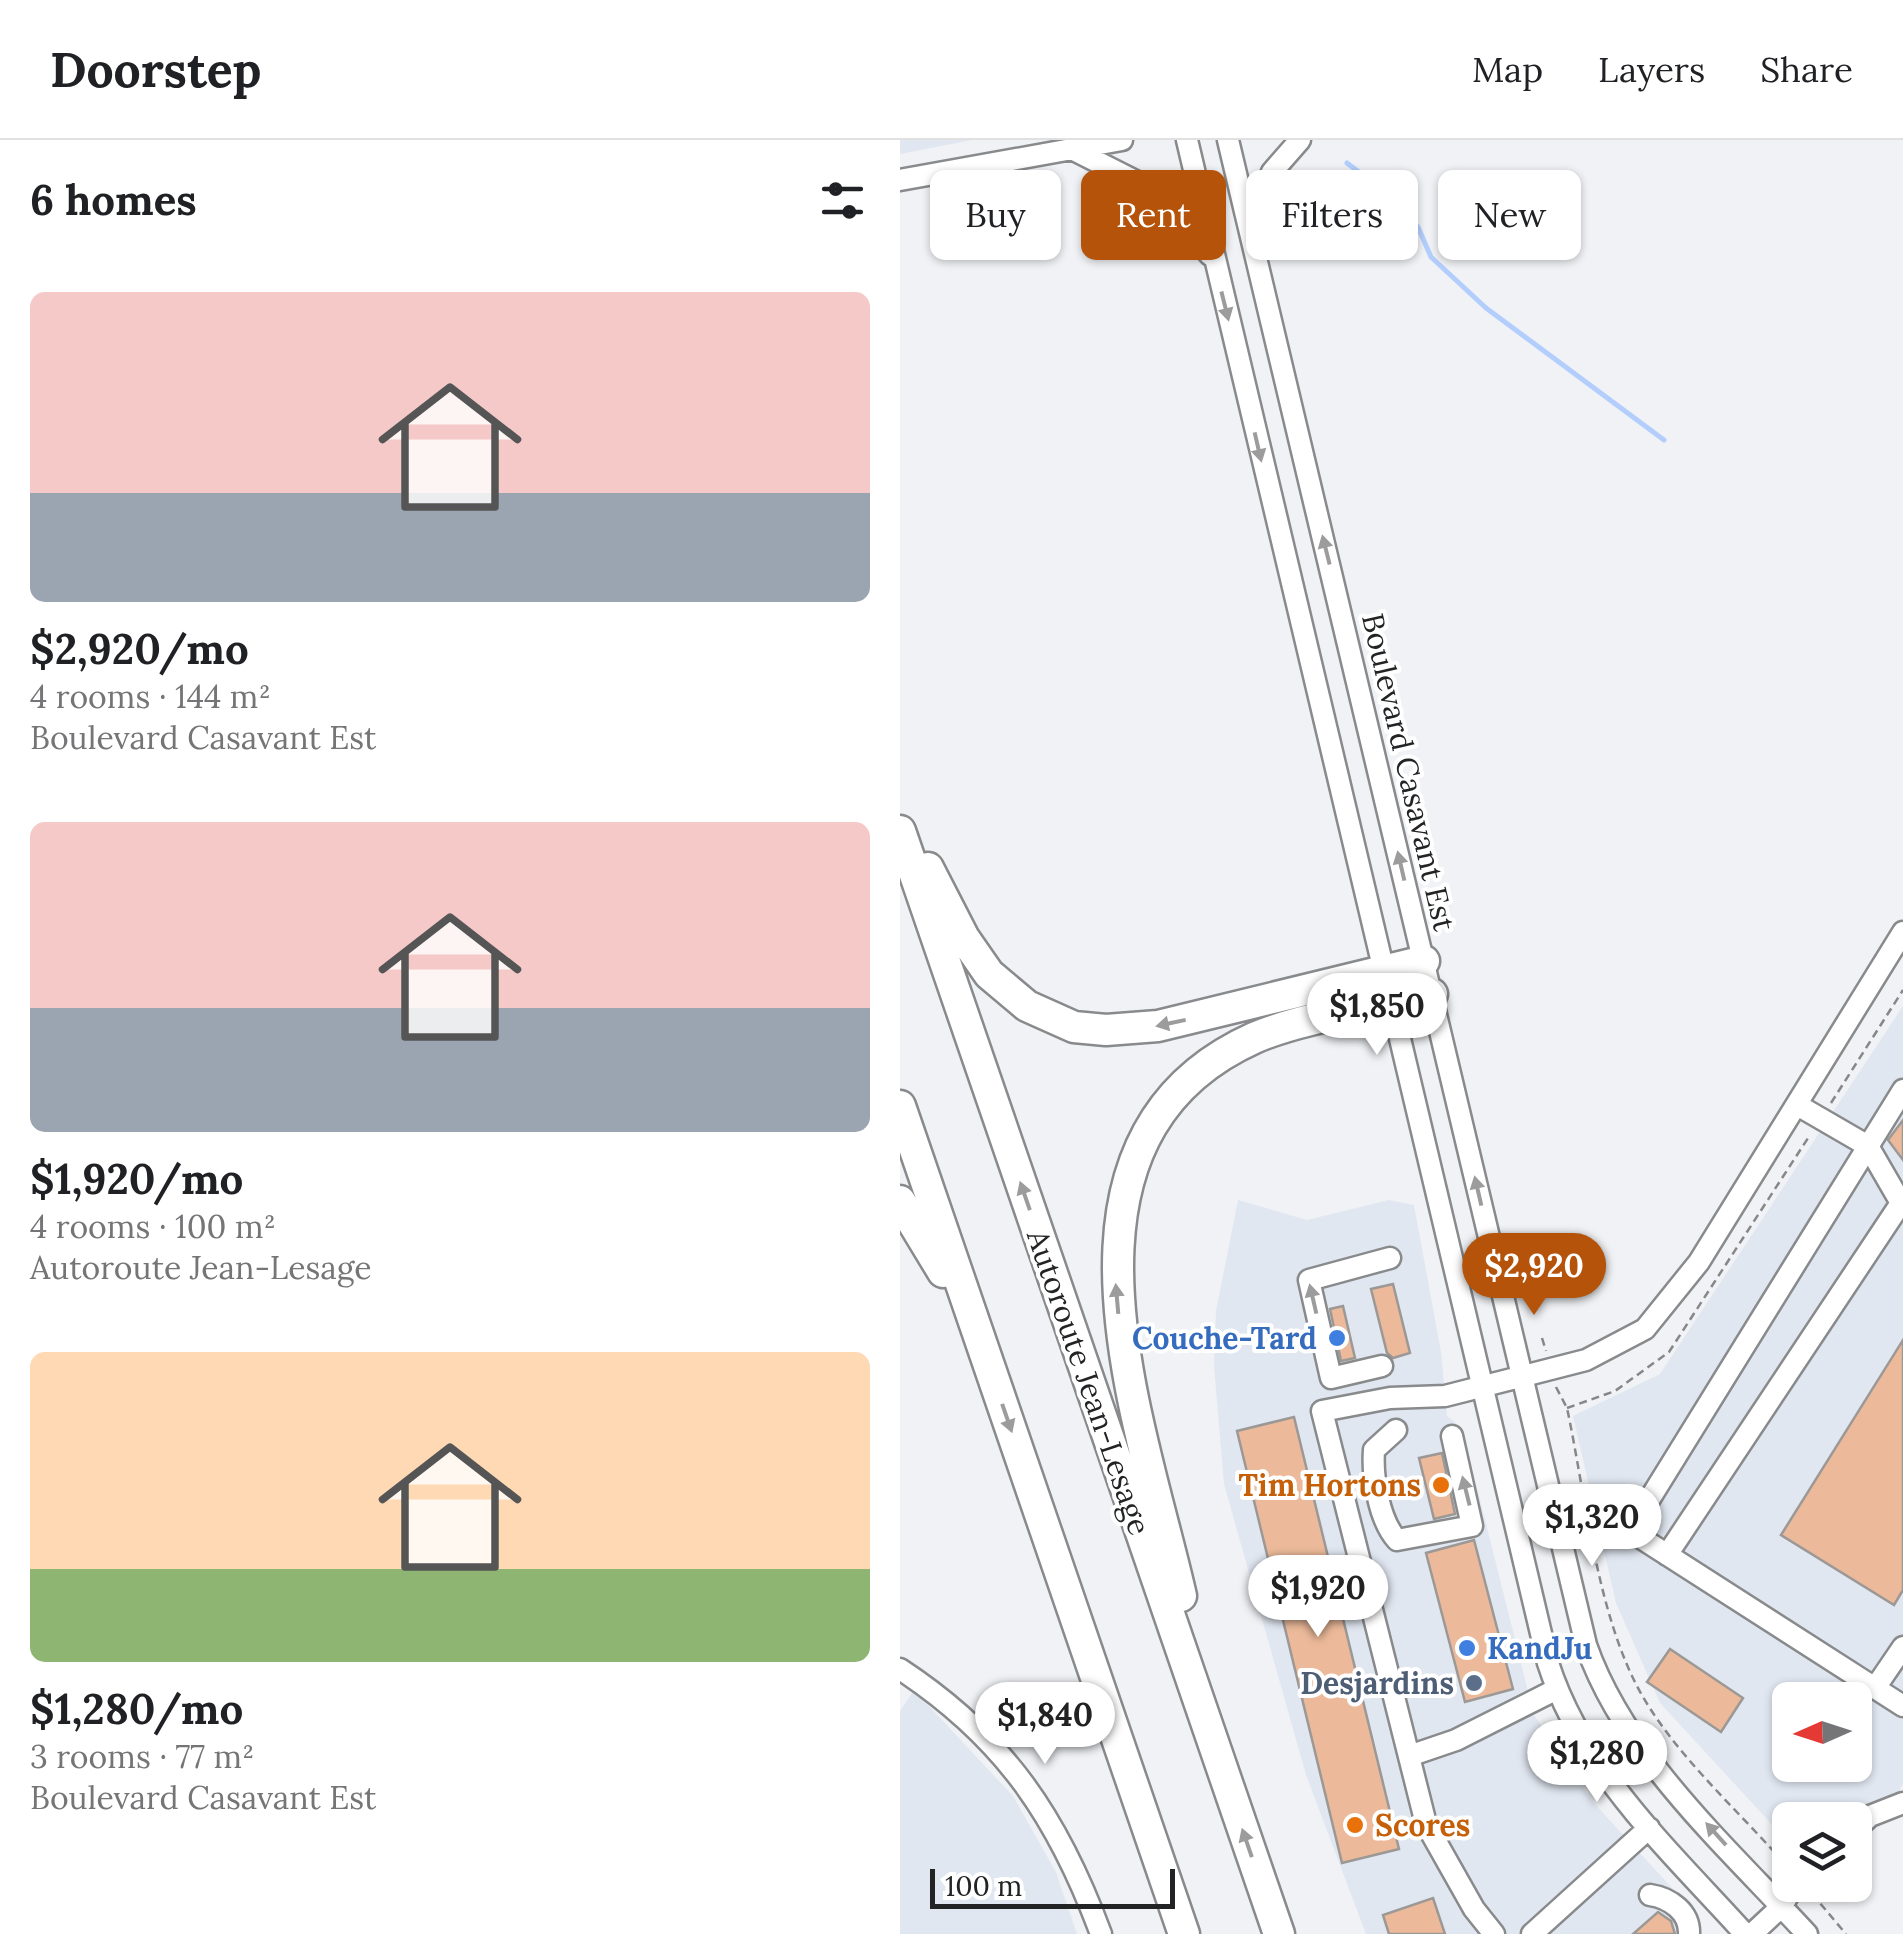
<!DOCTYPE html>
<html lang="en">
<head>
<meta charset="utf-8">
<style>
  body { margin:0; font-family:Lora,serif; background:#f2f2f2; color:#202124; height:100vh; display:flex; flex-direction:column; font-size:38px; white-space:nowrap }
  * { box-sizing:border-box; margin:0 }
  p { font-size:32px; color:#757577 }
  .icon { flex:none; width:55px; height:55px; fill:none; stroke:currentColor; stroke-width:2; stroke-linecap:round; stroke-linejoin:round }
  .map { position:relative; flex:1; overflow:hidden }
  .drawer { display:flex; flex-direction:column; background:#fff; width:900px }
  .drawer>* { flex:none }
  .banner { position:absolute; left:30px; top:30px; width:822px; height:90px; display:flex; gap:20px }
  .needle { width:65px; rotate:267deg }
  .fabs { position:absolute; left:872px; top:1542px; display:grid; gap:20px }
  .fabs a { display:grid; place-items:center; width:100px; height:100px; border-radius:15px; background:#fff; box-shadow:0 2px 8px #0004; font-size:50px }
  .scale { position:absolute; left:30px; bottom:25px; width:245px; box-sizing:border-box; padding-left:10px; border:5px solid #222324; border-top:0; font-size:28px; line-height:35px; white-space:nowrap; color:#222324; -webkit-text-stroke:8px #fff; paint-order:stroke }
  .price { position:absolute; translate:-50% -85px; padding:0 22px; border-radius:35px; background:#fff; color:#222; font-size:32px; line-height:65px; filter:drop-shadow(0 2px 5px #0008) }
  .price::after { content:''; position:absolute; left:50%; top:60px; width:30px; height:22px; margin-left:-15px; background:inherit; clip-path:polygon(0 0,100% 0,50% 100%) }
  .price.active { background:#b45309; color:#fff }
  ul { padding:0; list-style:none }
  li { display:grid; align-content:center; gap:20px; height:530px; padding:0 30px }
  li span { display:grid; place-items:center; height:310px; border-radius:15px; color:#555 }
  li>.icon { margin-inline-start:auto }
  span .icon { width:180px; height:180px; fill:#fffc; stroke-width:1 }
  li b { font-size:42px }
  h2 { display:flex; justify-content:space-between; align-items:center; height:120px; padding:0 30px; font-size:42px }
  .tag { padding:0 35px; border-radius:15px; background:#fff; box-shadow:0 2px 8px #0004; font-size:35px; line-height:90px }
  .tag.active { background:#b45309; color:#fff }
  header { display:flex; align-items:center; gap:60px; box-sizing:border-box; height:140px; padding:0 50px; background:#fff; border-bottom:2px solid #e0e0e0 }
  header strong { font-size:48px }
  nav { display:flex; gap:55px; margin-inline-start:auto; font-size:35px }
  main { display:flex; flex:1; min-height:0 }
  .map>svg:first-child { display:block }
</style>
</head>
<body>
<header>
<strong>Doorstep</strong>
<nav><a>Map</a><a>Layers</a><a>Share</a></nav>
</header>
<main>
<section class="drawer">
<h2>6 homes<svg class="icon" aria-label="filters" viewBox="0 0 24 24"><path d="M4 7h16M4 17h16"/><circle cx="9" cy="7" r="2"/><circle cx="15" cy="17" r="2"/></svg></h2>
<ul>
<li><span style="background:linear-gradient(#f6c9c9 65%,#9aa5b1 0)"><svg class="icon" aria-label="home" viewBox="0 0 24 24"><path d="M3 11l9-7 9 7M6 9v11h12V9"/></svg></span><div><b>$2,920/mo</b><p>4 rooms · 144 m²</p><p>Boulevard Casavant Est</p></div></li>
<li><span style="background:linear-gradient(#f6c9c9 60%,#9aa5b1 0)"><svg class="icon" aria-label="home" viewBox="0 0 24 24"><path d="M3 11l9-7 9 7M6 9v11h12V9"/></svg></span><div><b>$1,920/mo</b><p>4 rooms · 100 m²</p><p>Autoroute Jean-Lesage</p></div></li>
<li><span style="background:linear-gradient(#ffd9b3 70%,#8fb573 0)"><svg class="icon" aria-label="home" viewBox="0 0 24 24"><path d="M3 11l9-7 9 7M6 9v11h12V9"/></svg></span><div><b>$1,280/mo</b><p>3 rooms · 77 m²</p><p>Boulevard Casavant Est</p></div></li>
</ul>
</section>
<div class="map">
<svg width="1003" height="1794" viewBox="0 0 1003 1794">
  <rect width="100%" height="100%" fill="#f0f2f5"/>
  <path fill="#e1e7f1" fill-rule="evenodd" d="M0,0H72L0,14Z
    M1003,866V1644L997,1654L953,1680H890V1704L760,1563L716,1463L673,1276L760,1234ZM890,1560H955V1625H890Z
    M338,1060L407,1080L489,1060L514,1065L541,1212L547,1276L562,1288L634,1575L692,1661L795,1773L798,1794H466L406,1635L324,1344L314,1226L316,1171Z
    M14,1550L113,1656L156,1732L177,1794H0V1571Z"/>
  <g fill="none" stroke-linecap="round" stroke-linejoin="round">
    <path stroke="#b3cefd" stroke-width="5" d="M447,23L497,61L518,87L531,117L586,168L764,300"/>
  </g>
  <path fill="#ecba9a" stroke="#9b9896" stroke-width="2.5" d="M1003,980V1020L988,1000Z
    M493,1144L510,1213L493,1218L487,1213L471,1149Z
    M443,1166L455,1218L441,1221L430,1169Z
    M1003,1200V1450L994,1465L881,1395Z
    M394,1277L499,1709L442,1723L337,1291Z
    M542,1313L555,1374L534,1379L519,1318Z
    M574,1400L613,1549L565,1562L526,1413Z
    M770,1509L843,1558L821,1592L747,1542Z
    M533,1758L545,1794H489L483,1775Z
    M758,1772L771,1781L775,1794H733Z"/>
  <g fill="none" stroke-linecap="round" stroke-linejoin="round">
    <g stroke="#888a8c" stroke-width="25">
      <path id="minor" d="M287,0L648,1523C683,1632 770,1711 845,1794
        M328,0L686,1505C725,1617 828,1708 907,1794
        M172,9L253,50L310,115
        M0,40L222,0
        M350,88L372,32L400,0
        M1003,950L736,1381L741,1398L1003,1566
        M482,1226L431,1238L409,1140L490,1118
        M496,1290L474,1310C472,1337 479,1380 497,1400L572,1386L552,1296
        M767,1415L1001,1063L968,1006L899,966
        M0,1529C105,1598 158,1678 201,1794
        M975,1548L1003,1507
        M509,1616L556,1600L657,1549
        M955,1690L970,1676L1003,1663
        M750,1755C770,1758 790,1772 789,1794
        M594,1794L574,1769L526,1684L422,1271L490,1258L545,1256L686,1220L745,1189L799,1122L1003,792
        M632,1794L749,1688
        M852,1794L882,1766L894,1745"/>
    </g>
    <g stroke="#888a8c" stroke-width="35">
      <path id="highway" d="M0,691L379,1794
        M28,728L64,798L89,834L127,866L174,887L206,890L258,886L524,821
        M0,966L284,1794
        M0,1061L43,1132
        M281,1456C241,1280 130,999 354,898C402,877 478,867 532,854"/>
    </g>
    <path stroke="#858789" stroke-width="2.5" stroke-dasharray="8 5" stroke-linecap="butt" d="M931,963L1003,850
      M642,1198L646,1211
      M656,1247L667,1268C686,1357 697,1478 743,1557C777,1615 832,1665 877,1715L883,1730
      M667,1268L715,1251L769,1212L910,995
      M909,1758L919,1762L946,1794"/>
    <use href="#minor" stroke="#fff" stroke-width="20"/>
    <use href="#highway" stroke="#fff" stroke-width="30"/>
  </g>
  <defs><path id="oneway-solid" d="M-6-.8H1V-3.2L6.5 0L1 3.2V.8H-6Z" transform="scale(2.5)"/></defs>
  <g fill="#9c9c9c">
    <use href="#oneway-solid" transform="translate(325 166) rotate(76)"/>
    <use href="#oneway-solid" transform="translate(358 307) rotate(77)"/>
    <use href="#oneway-solid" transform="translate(426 410) rotate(-104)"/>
    <use href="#oneway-solid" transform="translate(501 726) rotate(-103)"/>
    <use href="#oneway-solid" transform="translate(271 883) rotate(168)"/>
    <use href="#oneway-solid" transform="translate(578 1051) rotate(-103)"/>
    <use href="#oneway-solid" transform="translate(125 1056) rotate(-109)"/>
    <use href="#oneway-solid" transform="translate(217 1159) rotate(-95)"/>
    <use href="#oneway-solid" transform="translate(413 1159) rotate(-103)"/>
    <use href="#oneway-solid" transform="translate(107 1278) rotate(71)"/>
    <use href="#oneway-solid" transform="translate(566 1351) rotate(-104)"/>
    <use href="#oneway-solid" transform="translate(816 1694) rotate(-132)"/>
    <use href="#oneway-solid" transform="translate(347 1703) rotate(-109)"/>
  </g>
  <g fill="#3f7fe0" stroke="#fff" stroke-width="4">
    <circle cx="437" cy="1198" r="10"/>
    <circle cx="567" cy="1508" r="10"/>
  </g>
  <g fill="#e8710a" stroke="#fff" stroke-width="4">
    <circle cx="541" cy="1345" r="10"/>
    <circle cx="455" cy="1685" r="10"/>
  </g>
  <circle fill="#5c6f8a" stroke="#fff" stroke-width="4" cx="574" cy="1543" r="10"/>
  <g text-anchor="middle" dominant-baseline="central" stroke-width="8" stroke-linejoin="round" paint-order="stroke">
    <g font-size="30" fill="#222324" stroke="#fff">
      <text transform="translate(509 632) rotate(77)">Boulevard Casavant Est</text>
      <text transform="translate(189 1242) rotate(71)">Autoroute Jean-Lesage</text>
    </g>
    <g font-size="30" font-weight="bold" fill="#366cbe" stroke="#fff" text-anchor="end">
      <text x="417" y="1198">Couche-Tard</text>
      <text x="587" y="1508" text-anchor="start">KandJu</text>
    </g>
    <g font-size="30" font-weight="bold" fill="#c56008" stroke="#fff" text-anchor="end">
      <text x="521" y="1345">Tim Hortons</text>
      <text x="475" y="1685" text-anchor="start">Scores</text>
    </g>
    <g font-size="30" font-weight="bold" fill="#4e5e75" stroke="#fff" text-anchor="end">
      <text x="554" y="1543">Desjardins</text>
    </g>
  </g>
</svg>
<div class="fabs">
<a><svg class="needle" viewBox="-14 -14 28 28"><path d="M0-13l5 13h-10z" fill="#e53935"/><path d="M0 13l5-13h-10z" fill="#757577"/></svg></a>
<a><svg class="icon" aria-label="layers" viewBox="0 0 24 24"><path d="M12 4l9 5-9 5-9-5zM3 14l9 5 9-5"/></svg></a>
</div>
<div class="scale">100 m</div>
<b class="price" style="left:477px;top:918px">$1,850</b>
<b class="price active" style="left:634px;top:1178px">$2,920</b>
<b class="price" style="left:692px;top:1429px">$1,320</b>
<b class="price" style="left:418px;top:1500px">$1,920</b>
<b class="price" style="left:145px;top:1627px">$1,840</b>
<b class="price" style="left:697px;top:1665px">$1,280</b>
<div class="banner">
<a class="tag">Buy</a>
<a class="tag active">Rent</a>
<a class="tag">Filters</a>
<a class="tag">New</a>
</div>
</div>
</main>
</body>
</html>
